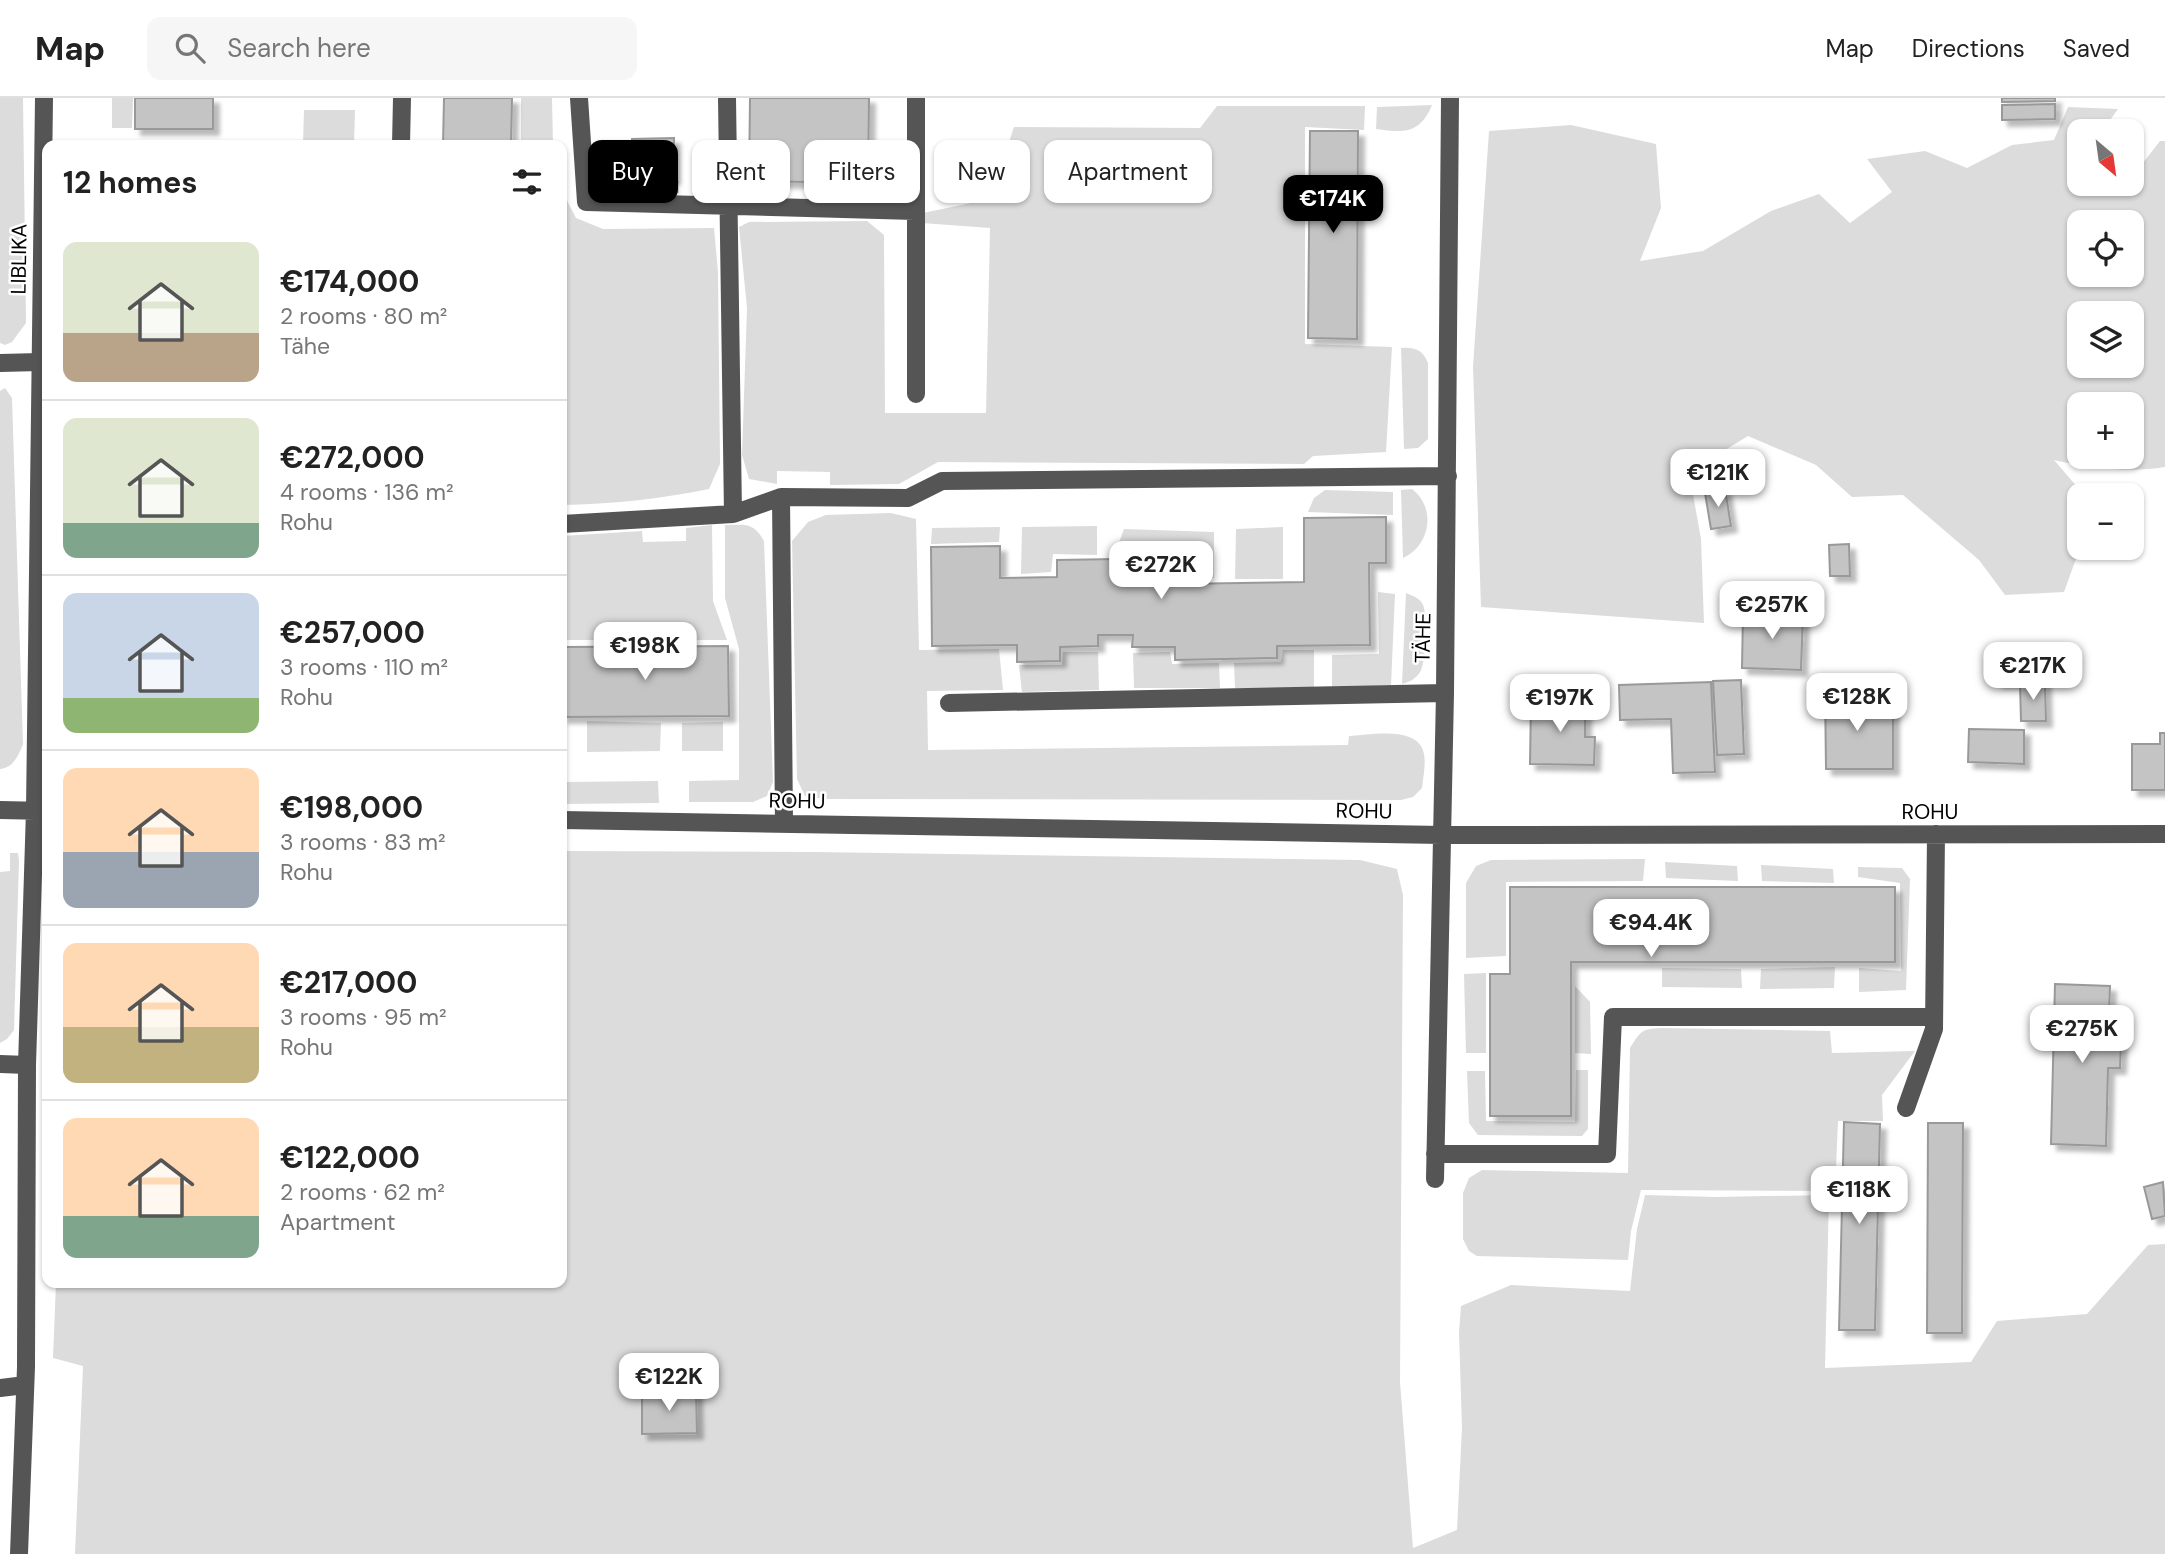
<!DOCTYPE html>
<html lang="en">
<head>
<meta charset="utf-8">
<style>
  body { margin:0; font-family:"DM Sans",sans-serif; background:#f6f6f6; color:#222; height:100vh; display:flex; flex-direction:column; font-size:26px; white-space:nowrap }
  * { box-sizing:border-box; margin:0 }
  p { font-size:23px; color:#767676 }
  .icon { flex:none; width:38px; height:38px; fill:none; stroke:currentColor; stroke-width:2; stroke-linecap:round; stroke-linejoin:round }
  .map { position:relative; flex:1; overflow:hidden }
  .drawer { position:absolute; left:42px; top:42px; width:525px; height:1148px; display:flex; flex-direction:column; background:#fff; border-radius:14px; box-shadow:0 2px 5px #0004 }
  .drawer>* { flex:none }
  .guide { position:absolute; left:588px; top:42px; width:665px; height:63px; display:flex; gap:14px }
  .needle { width:46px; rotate:151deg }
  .controls { position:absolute; left:2067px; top:21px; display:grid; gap:14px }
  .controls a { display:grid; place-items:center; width:77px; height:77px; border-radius:14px; background:#fff; box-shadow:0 2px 5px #0004; font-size:35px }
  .price { position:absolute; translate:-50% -60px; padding:0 16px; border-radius:14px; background:#fff; color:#222; font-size:23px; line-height:46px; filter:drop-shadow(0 2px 4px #0008) }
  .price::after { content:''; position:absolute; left:50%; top:42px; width:21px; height:16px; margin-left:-10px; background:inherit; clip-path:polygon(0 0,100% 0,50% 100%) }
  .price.current { background:#000; color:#fff }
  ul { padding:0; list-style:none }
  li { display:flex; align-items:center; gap:21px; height:175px; padding:0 21px }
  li+li { border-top:2px solid #e0e0e0 }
  li span { display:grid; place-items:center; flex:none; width:196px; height:140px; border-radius:14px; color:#555 }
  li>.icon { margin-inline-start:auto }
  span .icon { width:84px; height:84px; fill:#fffc; stroke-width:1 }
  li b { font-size:30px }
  h2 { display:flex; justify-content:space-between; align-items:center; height:84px; padding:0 21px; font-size:30px }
  .chip { padding:0 24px; border-radius:14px; background:#fff; box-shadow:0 2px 5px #0004; font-size:24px; line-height:63px }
  .chip.current { background:#000; color:#fff }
  header { display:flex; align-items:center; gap:42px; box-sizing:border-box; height:98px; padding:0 35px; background:#fff; border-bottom:2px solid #e0e0e0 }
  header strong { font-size:33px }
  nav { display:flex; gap:38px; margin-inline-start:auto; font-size:24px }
  .search { width:490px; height:63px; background:#f6f6f6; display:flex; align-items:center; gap:18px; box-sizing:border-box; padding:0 24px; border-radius:14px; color:#767676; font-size:26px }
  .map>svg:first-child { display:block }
</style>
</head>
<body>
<header>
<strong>Map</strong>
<div class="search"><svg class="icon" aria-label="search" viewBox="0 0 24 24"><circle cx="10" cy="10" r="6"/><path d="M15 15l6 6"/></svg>Search here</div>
<nav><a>Map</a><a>Directions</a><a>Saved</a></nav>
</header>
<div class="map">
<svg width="2165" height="1456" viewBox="0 0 2165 1456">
  <defs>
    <filter id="shadow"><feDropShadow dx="6" dy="6" stdDeviation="2" flood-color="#0004"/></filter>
  </defs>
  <rect width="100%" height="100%" fill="#fff"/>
  <path fill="#dcdcdc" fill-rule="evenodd" d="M0,0H23L26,225L12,244L5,247L0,245Z
    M112,0H133L132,30H112Z
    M521,0H552L553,47H521Z
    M1432,7C1420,36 1404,35 1376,31L1377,9Z
    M1217,8H1365L1364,32L1305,29V246L1392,249L1386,354L1313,358L1304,366L938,364L899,386L830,387V374L777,373V386L749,381L742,357L747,210L739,129L749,124L867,123L884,137L885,315H986L990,130L922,125L923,115L990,101L1014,29L1200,30Z
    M2068,9L2118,11L2102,33H2079V65L2072,75L2079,78V86H2098L2120,94L2126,86H2132V79L2160,43H2165V369C2130,375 2089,370 2054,362L2079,391L2077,458L2064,494L2005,497L1979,462L1903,397L1852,399L1816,367L1748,338L1689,374L1701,441L1704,525L1481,509L1473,269L1489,33L1571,27L1656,46L1661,110L1640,163L1703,153L1771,113L1819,96L1850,125L1892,94L1867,61L1925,53L1967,70L2012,47L2054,42ZM2079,124H2132V177H2079ZM2079,215H2132V268H2079ZM2079,306H2132V359H2079Z
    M304,12H355L354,47H303Z
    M626,58V82L679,83V95C657,94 616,100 604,77C601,72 600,66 598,61Z
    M562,93L576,120L603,131L714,130L718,174L720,366L709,391C661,401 611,406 562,407Z
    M1401,250C1415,249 1423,252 1428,265V341L1418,350L1404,351Z
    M5,290L12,300L23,646C19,657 13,670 0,671V293Z
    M1412,391C1437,410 1430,448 1403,460L1401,392Z
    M1325,392L1393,394V417L1308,414L1314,400Z
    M891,415L916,421L919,552L999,551L1003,592L927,593L928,652L1348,647L1349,638C1370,637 1419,627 1424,656C1426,667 1423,680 1422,690L1413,699L1401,702L824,701L805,698L797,681L792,443L808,424L826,417Z
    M712,427L713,503L727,542H562V438L642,433L643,444L686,443V430Z
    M725,427C746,427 753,424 764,443L773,684L767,698L753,704H689V683L739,682V551L725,500Z
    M1097,428V457L1053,456L1051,474L1021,476L1022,429Z
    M1000,429L999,444L931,446L932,430Z
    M1283,429V481H1235L1236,431Z
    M1124,431L1214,434V480L1183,481L1181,457L1115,455Z
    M1378,494L1395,496L1391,587L1332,590V557L1379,556Z
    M1406,495C1413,498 1420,500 1423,507C1428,518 1426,565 1420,574C1416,581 1409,584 1402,586Z
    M1283,552H1314V590H1235L1234,565L1281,564Z
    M1063,554H1098L1099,592L1022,594L1019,567H1062Z
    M1170,554L1172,566L1219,565L1220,590H1134L1133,555Z
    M587,623L661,625L660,653L587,654Z
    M723,624V653H682V625Z
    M658,683L659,705L562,706V684Z
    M562,753L815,754L1360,762L1397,771L1403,797L1400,1284L1413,1450L1457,1432L1462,1330L1459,1234L1461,1208L1511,1187L1630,1193L1637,1131L1645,1097L1715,1099L1829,1097L1825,1270L1971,1264L1997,1223L2087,1216L2148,1147L2165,1146V1456H75L83,1268L53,1260L56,1185H562Z
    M10,755H18L19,763L14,932L7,941L0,945V774L10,773Z
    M1645,761L1643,783L1506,784V858L1466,860V785L1476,768L1491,762Z
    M1665,764L1737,768L1738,783L1666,780Z
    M1761,767L1833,771L1834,785L1762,783Z
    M1858,769L1902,770L1910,781L1906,892L1859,894V870L1901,873L1900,785L1858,779Z
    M1835,869L1834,890L1760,891L1761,871Z
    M1662,870L1741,871L1742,890L1662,889Z
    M1486,875V955H1466L1464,876Z
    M1575,888L1590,904L1591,956L1575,955Z
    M1661,930L1830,933L1832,955L1915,953L1882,997L1883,1023H1838L1835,1093L1641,1092L1631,1133L1628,1162L1477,1158L1469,1153L1463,1141V1095L1469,1080L1482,1072L1628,1075L1630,950C1641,933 1641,931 1661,930Z
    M1576,972H1588V1031L1582,1038L1478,1037L1469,1025L1467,973H1485L1486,1023L1575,1024Z"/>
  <path fill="#c4c4c4" stroke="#999" stroke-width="2" filter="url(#shadow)" d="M135,0H213V31H135Z
    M444,0H512L511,47H443Z
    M750,0H869L868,85L749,83Z
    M2002,0H2055V3L2002,4Z
    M2055,6V21L2002,22V7Z
    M1310,33H1358L1357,241L1308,240Z
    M674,40V80H632V41Z
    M1725,391L1731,428L1711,431L1705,395Z
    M1386,419V465H1369L1370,547L1277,548V560L1175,562V549H1132L1133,537H1098V548L1060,549V563L1017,564V547L932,548L931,449L1000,448V480L1057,479V462L1178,460V486L1304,484V420Z
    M1849,446L1850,478H1830L1829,447Z
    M1743,515L1803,516L1801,572L1742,570Z
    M728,548L729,618L562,619V549Z
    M2044,554L2045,583L1998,584L1997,555Z
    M1741,582L1744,656L1717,657L1713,583Z
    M1711,584L1715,674L1673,675L1671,621L1620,622L1619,587Z
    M2045,585L2046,623H2021L2020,586Z
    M1855,588V611H1893V671H1826L1825,589Z
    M1531,603L1585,604V639H1595L1594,667L1530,666Z
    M1969,631L2024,632V666L1968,664Z
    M2160,635H2165V692H2132V646H2160Z
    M1510,789H1895V864H1571V1018H1490V876H1510Z
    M2055,886L2110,888L2108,945H2121L2120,970H2108L2106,1048L2051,1046Z
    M1844,1024L1880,1026L1875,1232H1839Z
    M1928,1025H1963L1962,1235H1927Z
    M2163,1084L2165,1118L2152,1121L2144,1089Z
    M696,1293L697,1335L642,1336V1294Z"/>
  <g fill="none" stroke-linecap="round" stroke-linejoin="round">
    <path stroke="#555" stroke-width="18" d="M579,0L586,104L915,113
      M727,0L733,416
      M401,47L402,0
      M0,265L40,264
      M916,296V0
      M781,399L784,726
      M562,426L733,416L781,399L908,400L942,383L1448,378
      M949,605L1445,595
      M0,712L47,713
      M562,722L1442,737L2165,736
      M0,966L27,967
      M1906,1010L1934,931L1936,736
      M1435,1056H1607L1613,919H1933
      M1435,1081L1445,595L1450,0
      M0,1290L25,1287
      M19,1456L26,1269L27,967L35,712L44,0"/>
  </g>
  <g text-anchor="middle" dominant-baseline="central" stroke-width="5" stroke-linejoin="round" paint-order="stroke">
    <g font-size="21" fill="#000" stroke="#fff">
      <text transform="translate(19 161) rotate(-89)">LIBLIKA</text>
      <text transform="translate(1423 540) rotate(-89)">TÄHE</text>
      <text transform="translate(797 703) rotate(1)">ROHU</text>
      <text transform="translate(1364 713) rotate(1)">ROHU</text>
      <text x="1930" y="714">ROHU</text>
    </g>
  </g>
</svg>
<div class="controls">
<a><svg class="needle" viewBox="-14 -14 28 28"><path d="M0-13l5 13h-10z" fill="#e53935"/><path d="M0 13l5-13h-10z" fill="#767676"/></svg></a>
<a><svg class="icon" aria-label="locate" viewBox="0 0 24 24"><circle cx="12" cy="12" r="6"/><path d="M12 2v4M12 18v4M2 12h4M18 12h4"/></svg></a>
<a><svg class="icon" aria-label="layers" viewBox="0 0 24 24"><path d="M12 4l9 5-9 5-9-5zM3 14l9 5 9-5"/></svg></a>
<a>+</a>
<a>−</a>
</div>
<b class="price current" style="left:1333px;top:137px">€174K</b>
<b class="price" style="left:1718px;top:411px">€121K</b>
<b class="price" style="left:1161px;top:503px">€272K</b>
<b class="price" style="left:1772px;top:543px">€257K</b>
<b class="price" style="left:645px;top:584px">€198K</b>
<b class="price" style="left:2033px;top:604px">€217K</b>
<b class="price" style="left:1857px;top:635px">€128K</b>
<b class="price" style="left:1560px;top:636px">€197K</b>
<b class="price" style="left:1651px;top:861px">€94.4K</b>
<b class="price" style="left:2082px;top:967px">€275K</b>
<b class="price" style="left:1859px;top:1128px">€118K</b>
<b class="price" style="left:669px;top:1315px">€122K</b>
<div class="guide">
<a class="chip current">Buy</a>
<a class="chip">Rent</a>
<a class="chip">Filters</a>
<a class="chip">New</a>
<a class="chip">Apartment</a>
</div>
<section class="drawer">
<h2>12 homes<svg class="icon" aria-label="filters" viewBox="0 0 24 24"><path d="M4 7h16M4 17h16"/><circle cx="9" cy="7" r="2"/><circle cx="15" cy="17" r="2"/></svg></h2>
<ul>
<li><span style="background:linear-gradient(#dfe7d0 65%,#b9a48a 0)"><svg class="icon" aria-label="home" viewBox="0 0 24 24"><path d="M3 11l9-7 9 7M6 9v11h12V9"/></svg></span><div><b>€174,000</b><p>2 rooms · 80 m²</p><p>Tähe</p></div></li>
<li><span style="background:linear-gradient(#dfe7d0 75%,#7fa58c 0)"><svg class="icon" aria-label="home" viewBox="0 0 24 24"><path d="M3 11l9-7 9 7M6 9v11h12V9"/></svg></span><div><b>€272,000</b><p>4 rooms · 136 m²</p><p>Rohu</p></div></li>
<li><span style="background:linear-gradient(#c9d6e8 75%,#8fb573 0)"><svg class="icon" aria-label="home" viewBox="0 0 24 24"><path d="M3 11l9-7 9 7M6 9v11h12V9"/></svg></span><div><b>€257,000</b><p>3 rooms · 110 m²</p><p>Rohu</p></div></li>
<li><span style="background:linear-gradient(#ffd9b3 60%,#9aa5b1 0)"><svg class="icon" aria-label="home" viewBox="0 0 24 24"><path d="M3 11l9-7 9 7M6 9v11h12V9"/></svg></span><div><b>€198,000</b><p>3 rooms · 83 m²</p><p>Rohu</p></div></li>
<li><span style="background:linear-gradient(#ffd9b3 60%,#c2b280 0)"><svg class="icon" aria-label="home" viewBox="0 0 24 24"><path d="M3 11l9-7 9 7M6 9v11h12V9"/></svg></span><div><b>€217,000</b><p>3 rooms · 95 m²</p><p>Rohu</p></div></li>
<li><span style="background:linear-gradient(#ffd9b3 70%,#7fa58c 0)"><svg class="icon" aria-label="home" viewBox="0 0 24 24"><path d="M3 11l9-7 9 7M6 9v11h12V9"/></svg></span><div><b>€122,000</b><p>2 rooms · 62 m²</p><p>Apartment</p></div></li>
</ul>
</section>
</div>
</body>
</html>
